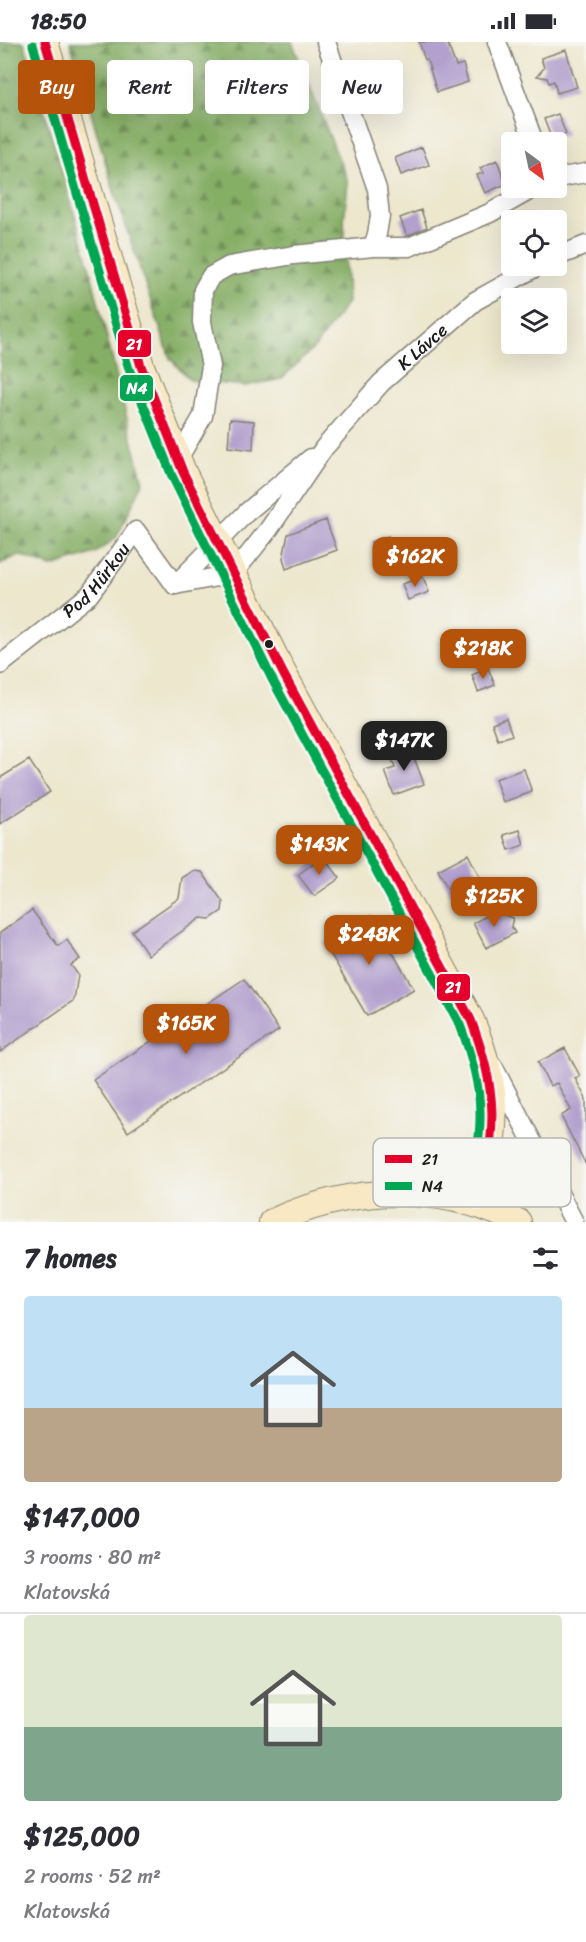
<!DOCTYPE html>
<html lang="en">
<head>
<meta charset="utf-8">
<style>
  body { margin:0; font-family:Sriracha,sans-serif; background:#f2f2f3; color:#2b2b33; height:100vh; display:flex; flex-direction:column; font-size:22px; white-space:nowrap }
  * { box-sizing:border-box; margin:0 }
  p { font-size:20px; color:#7c7c81 }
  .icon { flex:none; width:33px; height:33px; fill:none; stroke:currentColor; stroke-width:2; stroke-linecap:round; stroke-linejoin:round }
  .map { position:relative; height:1180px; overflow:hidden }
  .sheet { display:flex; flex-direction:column; background:#fff; flex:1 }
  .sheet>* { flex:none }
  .hud { position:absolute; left:18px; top:18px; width:550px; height:54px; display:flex; gap:12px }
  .needle { width:39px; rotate:147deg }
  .tools { position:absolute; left:501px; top:90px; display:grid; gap:12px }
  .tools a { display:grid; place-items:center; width:66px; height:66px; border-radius:6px; background:#fff; box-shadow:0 6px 24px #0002; font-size:30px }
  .price { position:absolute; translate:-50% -51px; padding:0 14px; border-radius:12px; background:#b45309; color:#fff; font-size:20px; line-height:39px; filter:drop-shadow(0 2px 3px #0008) }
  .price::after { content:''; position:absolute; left:50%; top:36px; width:18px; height:14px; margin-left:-9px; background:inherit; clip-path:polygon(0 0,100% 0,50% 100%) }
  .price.on { background:#222; color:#fff }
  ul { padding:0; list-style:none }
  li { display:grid; align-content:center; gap:12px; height:318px; padding:0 24px }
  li+li { border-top:2px solid #e1e1e2 }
  li span { display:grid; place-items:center; height:186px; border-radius:6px; color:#555 }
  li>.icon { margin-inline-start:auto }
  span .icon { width:108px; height:108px; fill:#fffc; stroke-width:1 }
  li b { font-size:26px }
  h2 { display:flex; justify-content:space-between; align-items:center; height:72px; padding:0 24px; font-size:26px }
  .pill { padding:0 21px; border-radius:6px; background:#fff; box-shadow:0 6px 24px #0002; font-size:21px; line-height:54px }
  .pill.on { background:#b45309; color:#fff }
  .status { display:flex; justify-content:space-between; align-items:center; height:42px; padding:0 30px; background:#fff; direction:ltr }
  .status svg { height:16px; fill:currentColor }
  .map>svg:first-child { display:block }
</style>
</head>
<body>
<div class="status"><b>18:50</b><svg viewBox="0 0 49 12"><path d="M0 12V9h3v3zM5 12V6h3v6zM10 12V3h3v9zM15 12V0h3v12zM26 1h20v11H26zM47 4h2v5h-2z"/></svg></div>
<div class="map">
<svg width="586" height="1180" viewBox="0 0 586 1180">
  <defs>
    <pattern id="forest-firs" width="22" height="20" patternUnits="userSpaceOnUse" patternTransform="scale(1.5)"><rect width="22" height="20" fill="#86af66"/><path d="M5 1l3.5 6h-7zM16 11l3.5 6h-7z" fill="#6d8e53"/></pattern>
  </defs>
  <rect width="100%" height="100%" fill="#f6f6f2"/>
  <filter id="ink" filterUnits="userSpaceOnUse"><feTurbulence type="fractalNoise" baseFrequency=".0167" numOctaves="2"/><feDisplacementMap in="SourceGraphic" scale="12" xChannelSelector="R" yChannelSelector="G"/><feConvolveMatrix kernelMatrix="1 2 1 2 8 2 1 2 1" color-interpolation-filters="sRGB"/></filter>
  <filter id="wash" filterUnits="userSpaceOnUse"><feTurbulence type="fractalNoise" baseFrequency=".008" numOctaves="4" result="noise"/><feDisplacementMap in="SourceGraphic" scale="24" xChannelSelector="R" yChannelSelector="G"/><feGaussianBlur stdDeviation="1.35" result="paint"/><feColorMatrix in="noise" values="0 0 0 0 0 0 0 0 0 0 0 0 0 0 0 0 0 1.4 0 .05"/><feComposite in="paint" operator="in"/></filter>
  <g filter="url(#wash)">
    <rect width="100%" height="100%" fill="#ede7ce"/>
    <path fill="url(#forest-firs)" stroke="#516641" stroke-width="1.5" d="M0,0H24L87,215L143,441L116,496L95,511L52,525L19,513L0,522Z
      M70,0H292L348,140L344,178L348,260L315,305L281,337L244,344L190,338L170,316L114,149Z"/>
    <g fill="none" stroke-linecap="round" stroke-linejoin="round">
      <path stroke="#68b0df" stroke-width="6" d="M419,1133L420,1124"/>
    </g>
    <g id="blocks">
      <path fill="#b3a0ce" d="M419,0H447L456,24L463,22L468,40L437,50L427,18H425Z
        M566,8L577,45L557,51L554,39L549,41L547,36L537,34L544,26L541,16Z
        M558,72L566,92L552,98L544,77Z
        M422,105L429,123L401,133L395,116Z
        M497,118L506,142L485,151L477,133L483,131L480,126Z
        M421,168L427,185L407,194L400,176Z
        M230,377L254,379L253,408L228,405Z
        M326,478L337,508L286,527L283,516L288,492Z
        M388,494L398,521L381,527L371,500Z
        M423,535L429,550L408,558L402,542Z
        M488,626L495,643L478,650L472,633Z
        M506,676L512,693L498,698L492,681Z
        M410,705L424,742L394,753L385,729L395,726L390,712Z
        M29,718L50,750L0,782V736Z
        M524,727L532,750L503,760L495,737Z
        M520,788L524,803L509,808L504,793Z
        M468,812L483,842L453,857L438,828Z
        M323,814L340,836L314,854L298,833Z
        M193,829L202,830L223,860L222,869L210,877L201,876L148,913L132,889L179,856L182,836Z
        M32,868L58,904L67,898L80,917L71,923L78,933L74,958L0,1010V891Z
        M494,870L513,876L511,884L515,891L486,906L473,881Z
        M371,874L414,947L367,974L324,901Z
        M244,937L279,988L128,1090L93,1038Z
        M565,1006L580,1034L575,1036L586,1057V1123L561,1074L571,1068L557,1041L550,1044L538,1020Z"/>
    </g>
  </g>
  <g filter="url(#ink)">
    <use href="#blocks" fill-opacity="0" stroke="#848275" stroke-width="1.5"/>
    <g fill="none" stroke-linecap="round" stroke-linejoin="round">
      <g stroke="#848275" stroke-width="21">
        <g id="street">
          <path d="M326,0L377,147L380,174L377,192L373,205"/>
          <path d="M497,0L534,100"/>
          <path d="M556,136L586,131"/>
          <path d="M556,215L586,203"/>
          <path d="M178,417L203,374L211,324L202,280L203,248L211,234L229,224L294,213L373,205H409L490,171L534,146"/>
          <path id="s1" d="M175,543L233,532L269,487L324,406L381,341L475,259L538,224"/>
          <path d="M175,543L246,471L311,416"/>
          <path id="s2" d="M0,623L89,553L136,489L175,543"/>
          <path d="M493,1024L574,1180"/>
        </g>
      </g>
      <g stroke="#848275" stroke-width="28">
        <path id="secondary" d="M45,0L141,324L183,430L283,631L471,978C502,1051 497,1087 479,1162
          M272,1180C351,1144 440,1139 518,1180"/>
      </g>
      <use href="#street" stroke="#fff" stroke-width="18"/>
      <use href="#secondary" stroke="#f8e8c3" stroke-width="26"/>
      <g stroke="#f6f6f2" stroke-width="14">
        <path id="bus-1" d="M45,0L141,324L183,430L283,631L471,978C499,1051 496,1087 479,1162"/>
      </g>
      <g stroke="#f6f6f2" stroke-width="14">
        <path id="bus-2" d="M33,3L129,327L172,434L272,637L460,983C487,1053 484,1087 467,1159"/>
      </g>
      <use href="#bus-1" stroke="#e4002b" stroke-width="9"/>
      <use href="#bus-2" stroke="#00a651" stroke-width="9"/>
    </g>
  </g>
  <circle fill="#1c1c1c" stroke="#f6f6f2" stroke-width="2" cx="269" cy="602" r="5"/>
  <g text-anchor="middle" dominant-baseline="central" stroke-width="6" stroke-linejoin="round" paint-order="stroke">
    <g font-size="18" fill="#1c1c1c" stroke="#f6f6f2">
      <text stroke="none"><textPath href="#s1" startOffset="356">K Lávce</textPath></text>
      <text stroke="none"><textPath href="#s2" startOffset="129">Pod Hůrkou</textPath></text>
    </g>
  </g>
  <rect x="373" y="1096" width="198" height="69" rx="9" fill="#f6f6f2" stroke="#b5b5b2" stroke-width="1.5"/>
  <rect x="385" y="1113" width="27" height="8" fill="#e4002b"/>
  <rect x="385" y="1140" width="27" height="8" fill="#00a651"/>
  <g font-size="16" fill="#1c1c1c">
    <text x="422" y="1123">21</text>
    <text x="422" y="1150">N4</text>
  </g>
  <g stroke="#f6f6f2" stroke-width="2">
    <rect x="117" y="287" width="35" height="29" rx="6" fill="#e4002b"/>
    <rect x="119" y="332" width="35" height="28" rx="6" fill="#00a651"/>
    <rect x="436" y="931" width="35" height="29" rx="6" fill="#e4002b"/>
  </g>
  <g font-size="16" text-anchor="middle" font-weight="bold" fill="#fff">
    <text x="134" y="308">21</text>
    <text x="137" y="352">N4</text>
    <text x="453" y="951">21</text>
  </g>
</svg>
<div class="tools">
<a><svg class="needle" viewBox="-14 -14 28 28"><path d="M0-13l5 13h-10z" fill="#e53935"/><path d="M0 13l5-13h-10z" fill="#7c7c81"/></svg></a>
<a><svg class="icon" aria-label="locate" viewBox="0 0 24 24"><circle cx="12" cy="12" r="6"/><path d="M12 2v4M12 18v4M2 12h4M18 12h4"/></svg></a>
<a><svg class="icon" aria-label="layers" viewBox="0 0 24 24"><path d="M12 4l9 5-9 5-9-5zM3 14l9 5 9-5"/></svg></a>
</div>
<b class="price" style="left:415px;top:546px">$162K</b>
<b class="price" style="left:483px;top:638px">$218K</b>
<b class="price on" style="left:404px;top:730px">$147K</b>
<b class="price" style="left:319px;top:834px">$143K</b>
<b class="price" style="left:494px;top:886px">$125K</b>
<b class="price" style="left:369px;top:924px">$248K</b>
<b class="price" style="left:186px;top:1013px">$165K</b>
<div class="hud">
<a class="pill on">Buy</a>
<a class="pill">Rent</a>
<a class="pill">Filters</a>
<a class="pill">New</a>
</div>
</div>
<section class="sheet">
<h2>7 homes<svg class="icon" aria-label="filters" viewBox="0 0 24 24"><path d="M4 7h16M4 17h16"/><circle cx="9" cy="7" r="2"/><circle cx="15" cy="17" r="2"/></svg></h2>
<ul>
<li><span style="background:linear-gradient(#bfe0f5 60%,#b9a48a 0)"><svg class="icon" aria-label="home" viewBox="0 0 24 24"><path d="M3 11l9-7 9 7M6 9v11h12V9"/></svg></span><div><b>$147,000</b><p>3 rooms · 80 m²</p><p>Klatovská</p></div></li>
<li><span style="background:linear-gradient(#dfe7d0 60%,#7fa58c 0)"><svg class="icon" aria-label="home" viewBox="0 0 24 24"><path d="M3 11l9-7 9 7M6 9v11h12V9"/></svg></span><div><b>$125,000</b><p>2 rooms · 52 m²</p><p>Klatovská</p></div></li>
</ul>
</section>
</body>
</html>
